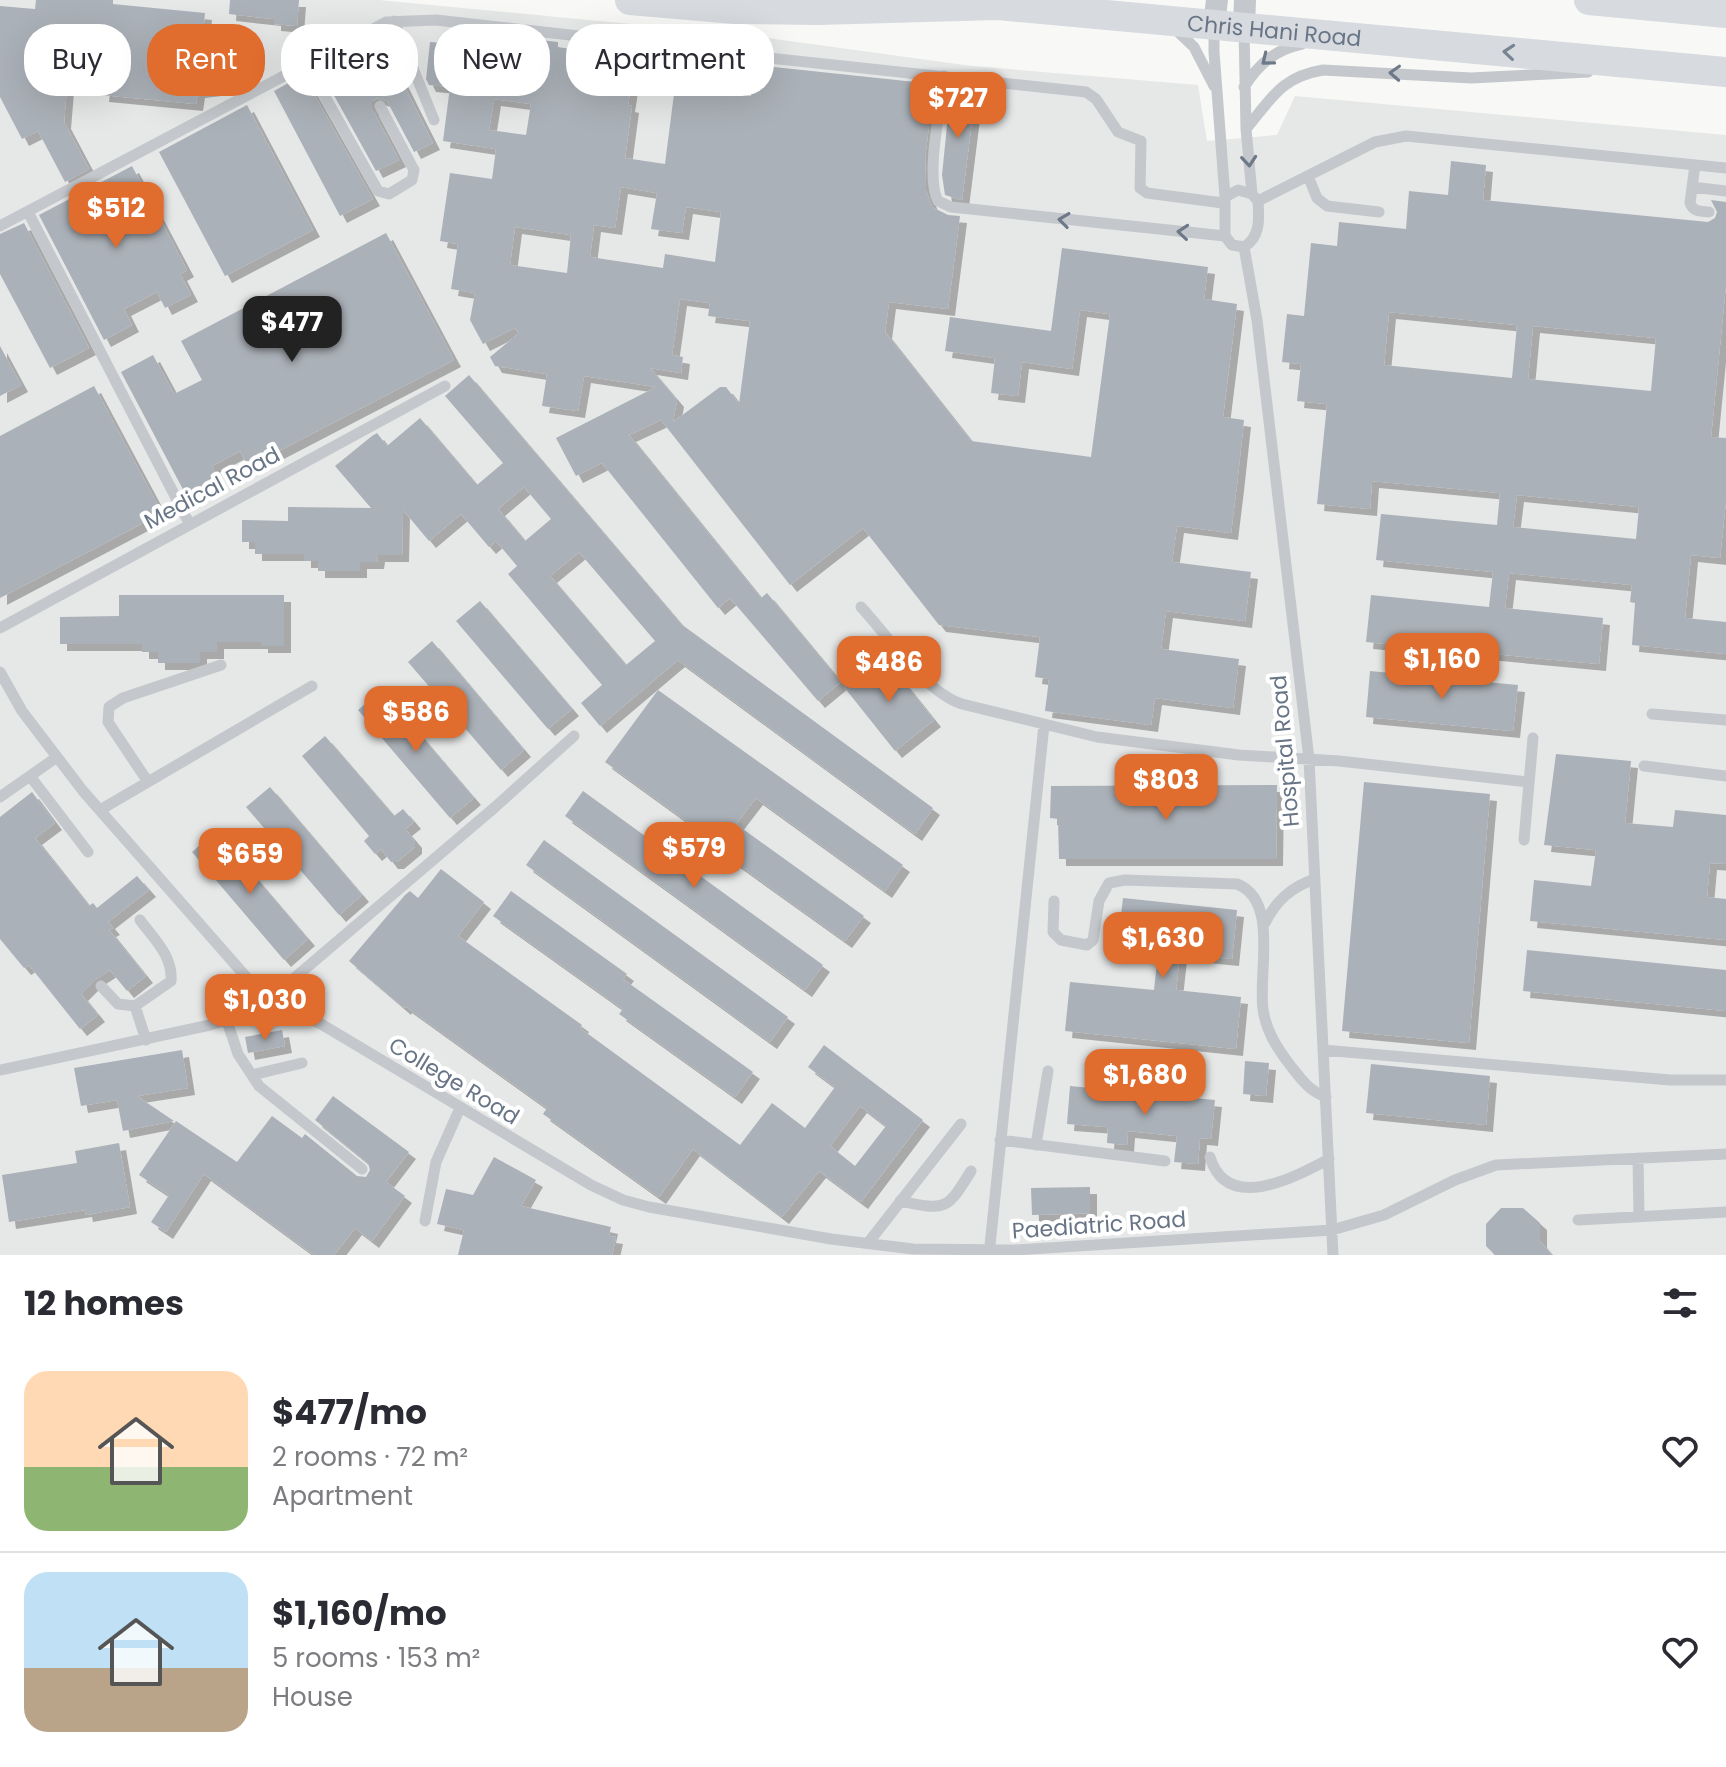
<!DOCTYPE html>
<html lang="en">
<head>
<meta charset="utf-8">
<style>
  body { margin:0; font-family:Poppins,sans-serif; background:#f2f2f3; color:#2b2b33; height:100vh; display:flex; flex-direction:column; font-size:30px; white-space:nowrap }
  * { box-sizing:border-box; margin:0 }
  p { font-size:26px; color:#7c7c81 }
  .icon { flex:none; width:44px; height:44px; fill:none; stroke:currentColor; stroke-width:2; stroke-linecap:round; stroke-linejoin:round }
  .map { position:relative; height:1255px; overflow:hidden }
  .sheet { display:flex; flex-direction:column; background:#fff; flex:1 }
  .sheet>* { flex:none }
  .guide { position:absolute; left:24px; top:24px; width:800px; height:72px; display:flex; gap:16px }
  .price { position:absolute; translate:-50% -68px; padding:0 18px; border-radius:16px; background:#e06c2e; color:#fff; font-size:26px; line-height:52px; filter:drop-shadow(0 2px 4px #0008) }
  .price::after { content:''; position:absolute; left:50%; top:48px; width:24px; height:18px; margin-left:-12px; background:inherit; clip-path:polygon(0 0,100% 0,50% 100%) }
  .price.current { background:#222; color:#fff }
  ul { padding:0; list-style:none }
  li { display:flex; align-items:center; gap:24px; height:200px; padding:0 24px }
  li+li { border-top:2px solid #e1e1e2 }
  li span { display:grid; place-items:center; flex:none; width:224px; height:160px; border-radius:24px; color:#555 }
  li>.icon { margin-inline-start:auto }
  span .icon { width:96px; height:96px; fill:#fffc; stroke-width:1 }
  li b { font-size:34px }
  h2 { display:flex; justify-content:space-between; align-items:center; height:96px; padding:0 24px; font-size:34px }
  .pill { padding:0 28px; border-radius:32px; background:#fff; box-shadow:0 8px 32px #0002; font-size:28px; line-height:72px }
  .pill.current { background:#e06c2e; color:#fff }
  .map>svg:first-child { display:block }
</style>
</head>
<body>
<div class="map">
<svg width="1726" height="1255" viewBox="0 0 1726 1255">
  <defs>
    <filter id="shadow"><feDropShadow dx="7" dy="7" stdDeviation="0" flood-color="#0004"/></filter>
  </defs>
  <rect width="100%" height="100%" fill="#f8f8f6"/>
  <path fill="#e6e7e7" d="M0,0H379L746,35L972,66L1198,85L1207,141L1277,135L1295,96L1726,135V1255H0Z"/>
  <path fill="#abb1b8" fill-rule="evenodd" filter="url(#shadow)" d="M36,0H113V4L205,13L200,61L227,57L231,87L198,91L196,104L102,95L105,64L69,61L64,122L89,169L65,182L38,131L22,139L0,97V6L35,9Z
    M230,0H299L297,26L274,24V19L229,14Z
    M458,31L558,42V47L635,60L628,105L632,106L625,158L665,164L675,86L751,96L755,65L934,84L925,158L926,191L932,207L948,215L960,216L948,309L889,302L885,332L971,441L1091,457L1110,314L1080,310L1072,369L1022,362L1018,396L991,393L995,358L945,351L950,317L1051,331L1062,248L1208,267L1204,299L1237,304L1223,417L1244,420L1237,484L1231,533L1177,526L1172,562L1251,572L1245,621L1166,611L1161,649L1239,659L1233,708L1155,698L1151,725L1045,711L1049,679L1035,677L1040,637L939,625L863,528L790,585L661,420L629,435L761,598L767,593L841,682L818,701L730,598L718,608L602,463L576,476L556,438L656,387L584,376L578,411L542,406L547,374L495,366L490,357L519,333L515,328L483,344L470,320L475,293L451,289L458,244L440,241L450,173L492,179L496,149L443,141L450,87L429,85L426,79L430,42L456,44ZM494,99L531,104L526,135L489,130ZM621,187L657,193L651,229L682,233L686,207L721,212L715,262L665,254L663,268L590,257L594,225L615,228ZM515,227L571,235L567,273L510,265ZM680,299L710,303L708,316L750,321L739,404L726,387H720L673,422L677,400L650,368L681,373L683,357L672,355Z
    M382,42L433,143L414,152L387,101L377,98L372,102V109L399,160L376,171L321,72Z
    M303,75L373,199L340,216L274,91Z
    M951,86L976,89L962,200L945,195L942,175Z
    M247,105L313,230L225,276L159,152Z
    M1451,161L1486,165L1483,200L1708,222L1715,218L1717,212L1711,200L1726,202V284L1711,437L1726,438V500L1720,558L1691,555L1685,618L1726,622V654L1632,645L1635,603L1630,602L1632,585L1509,573L1505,608L1603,618L1599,664L1366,642L1371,595L1489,607L1493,572L1376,560L1381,514L1497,525L1500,493L1372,481L1370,509L1317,504L1327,404L1297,401L1301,364L1282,362L1287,314L1304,316L1311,243L1337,246L1339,222L1406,229L1409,191L1448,195ZM1389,312L1517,325L1512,378L1384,365ZM1533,326L1656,338L1651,391L1528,379ZM1517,495L1639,507L1636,539L1513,527Z
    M132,166L187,270L180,274L191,295L165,308L157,292L124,309L132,325L104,340L39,215Z
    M24,223L89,348L50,368L0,274V234Z
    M386,233L454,360L248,467L240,451L212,466L220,482L188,499L121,372L153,355L174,394L202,380L181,341Z
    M0,346L21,385L0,396Z
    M469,375L681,624L933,808L915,834L678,660L600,726L581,703L602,685L508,574L517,566L496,541L489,547L461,514L429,541L403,510L402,555H378L377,562H360V571H318V561H304V554H255V542H242V520L288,521V507L371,508L335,466L372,436L377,433L387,446L420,418L477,485L503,463L445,396ZM524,487L551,519L525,541L498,509ZM579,552L655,641L626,665L550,576Z
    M94,386L162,513L0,598V436Z
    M119,595H284V646H261V642H217V652H200V663H158V652H142V644H60V617L119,616Z
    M480,601L572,709L548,729L456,621Z
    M432,641L524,750L501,770L408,662Z
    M883,656L934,720L895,751L844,687Z
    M1370,671L1518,685L1513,731L1366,717Z
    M382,690L474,798L450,818L358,710Z
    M658,690L903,865L885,891L756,798L736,824L864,916L845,941L729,858L732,854L605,762Z
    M325,736L394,816L403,809L414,822L405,829L415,841V847L397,862H391L381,849L375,854L364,841L369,836L302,756Z
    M1556,754L1631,761L1625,823L1673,827L1675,810L1726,815V864L1710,863L1707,897L1726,899V940L1530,921L1534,880L1591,886L1596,850L1544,845Z
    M1364,782L1490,794L1469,1043L1342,1031Z
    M1277,785L1276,859H1059L1058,819L1050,818L1051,786Z
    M270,787L362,895L339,915L246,807Z
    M583,791L823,965L805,990L565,816Z
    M32,792L55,823L35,838L89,906L93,903L97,908L137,876L149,890L108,922L113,928L109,930L146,976L127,991L110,970L96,979L81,994L98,1015L80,1029L29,965L24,968L0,939V817Z
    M216,831L308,939L284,960L192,852Z
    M544,840L788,1017L770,1042L526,865Z
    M441,869L484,902L458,936L582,1025L580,1028L740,1145L772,1103L805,1128L835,1087L808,1067L824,1045L923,1120L861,1202L819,1171L782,1217L693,1149L659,1197L543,1114L547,1108L405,1006L404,1008L349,961L405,895L410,891L418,898ZM860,1106L886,1126L855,1166L830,1146Z
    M511,891L627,974L623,979L753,1072L735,1097L619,1014L623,1009L493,916Z
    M1123,898L1237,910L1232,959L1180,954L1176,990L1241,997L1236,1049L1065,1031L1070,982L1154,990L1158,953L1117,949Z
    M1527,950L1726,970V1011L1523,991Z
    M282,1030L285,1046L248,1053L245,1037Z
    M182,1050L188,1088L137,1096L174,1121L123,1131L117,1100L81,1106L74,1068Z
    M1245,1061L1269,1063L1266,1096L1243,1094Z
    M1371,1064L1490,1076L1486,1125L1366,1113Z
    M1070,1086L1215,1100L1211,1139L1200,1138L1198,1164L1174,1162L1177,1136L1128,1131L1127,1145L1107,1143L1108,1127L1067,1124Z
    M333,1096L409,1152L386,1182L405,1196L372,1241L355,1228L334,1255H314L204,1174L166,1232L151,1222L169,1195L139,1175L176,1121L237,1162L272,1116L302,1138L305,1134L357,1176L366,1177L370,1170L368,1163L315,1120Z
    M119,1143L130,1207L86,1215L85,1210L9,1222L2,1175L77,1163L75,1151Z
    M494,1157L536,1180L521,1206L611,1227L609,1236L616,1237L612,1255H458L464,1230L437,1224L446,1189L473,1195Z
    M1090,1187V1213L1032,1215L1031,1188Z
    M1501,1208H1523L1540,1223V1241L1552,1255H1495L1486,1246V1224Z"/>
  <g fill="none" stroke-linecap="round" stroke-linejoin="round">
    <path stroke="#c4c7cb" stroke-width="11" d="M394,21L434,120
      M1214,26V52L1225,197
      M1174,28L1194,47L1214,86
      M1244,28L1246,129L1252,194
      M695,50L1086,92L1096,99L1118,132L1141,141L1140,188L1147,193L1223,203
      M306,63L378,191L389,194L412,180L414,170L380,106
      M944,76C941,106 925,176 938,201L951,207L1225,236
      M1244,87C1259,64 1274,50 1302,44
      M1246,129C1272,98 1281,77 1323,70L1471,78L1588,72
      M1695,165L1690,203C1693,212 1701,211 1709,212
      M1308,176L1317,198L1327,206L1379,212
      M1692,187L1726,191
      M1238,190L1252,194L1258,201C1259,218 1261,237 1244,247L1232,245L1225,236V197Z
      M1258,201L1375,142L1406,136L1726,168
      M28,212L189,523
      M0,226L386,22L436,20L650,44
      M1244,247L1257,320L1309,759L1333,1255
      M861,607C888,636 925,692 962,704L1097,737L1239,755L1339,761L1529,782
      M0,628L445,386
      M0,672L22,711L83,791L255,987L270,999L321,1024L591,1185L623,1200L649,1207L831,1239L913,1249L1015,1250L1332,1230L1384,1215L1455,1180L1496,1165L1726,1154
      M1652,714L1726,720
      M1644,766L1726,776
      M30,776L88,852
      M148,782L108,722L109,707L123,698L221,665
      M0,797L57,757
      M100,810L312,686
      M1524,840L1533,738
      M1054,901L1053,932L1061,940L1087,945L1093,940L1099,901L1109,883L1125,880L1237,884C1279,900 1258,972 1263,1009C1266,1031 1277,1048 1290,1065C1301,1079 1309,1091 1326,1097
      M140,920C154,939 173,956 171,981L135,1006L146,1040
      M1265,923C1276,901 1291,887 1315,879
      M101,986L118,1004L135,1006
      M227,1021L238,1054L259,1086L362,1169
      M1323,1050L1670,1080H1726
      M0,1070L210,1025L258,1009L494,808L574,736
      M252,1075L302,1063
      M1000,1140L1165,1161
      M1036,1145L1048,1071
      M1210,1157C1227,1214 1295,1177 1329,1159
      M1638,1158L1639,1215
      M900,1201C946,1211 947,1210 971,1171
      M1578,1220L1726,1212
      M425,1221L436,1162L460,1108
      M868,1243L961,1124
      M989,1255L1044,725"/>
    <path stroke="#c4c7cb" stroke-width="22" d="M1214,25L1217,0
      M1244,27L1245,0"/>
    <g stroke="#d7dadf" stroke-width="30">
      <path id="s1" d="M630,0L735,9L818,10L998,5L1726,72"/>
      <path d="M1589,0L1726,13"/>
    </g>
  </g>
  <defs><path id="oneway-chevron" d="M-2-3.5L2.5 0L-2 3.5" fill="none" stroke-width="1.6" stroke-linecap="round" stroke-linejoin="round" transform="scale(2)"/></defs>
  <use stroke="#798493" href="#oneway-chevron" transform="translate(1509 52) rotate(-175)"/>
  <g stroke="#6d7989">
    <use href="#oneway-chevron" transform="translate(1267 60) rotate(141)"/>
    <use href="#oneway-chevron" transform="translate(1395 73) rotate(-177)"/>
    <use href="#oneway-chevron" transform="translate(1249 161) rotate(85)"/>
    <use href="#oneway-chevron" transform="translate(1064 220) rotate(-173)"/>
    <use href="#oneway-chevron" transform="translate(1183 232) rotate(-175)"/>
  </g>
  <g text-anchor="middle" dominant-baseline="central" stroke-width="8" stroke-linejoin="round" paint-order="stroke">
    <g font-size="22" fill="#687586" stroke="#fff">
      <text stroke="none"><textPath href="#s1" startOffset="646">Chris Hani Road</textPath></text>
      <text transform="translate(212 488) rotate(-28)">Medical Road</text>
      <text transform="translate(1285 751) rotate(-95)">Hospital Road</text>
      <text transform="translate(454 1081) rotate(31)">College Road</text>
      <text transform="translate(1099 1225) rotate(-4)">Paediatric Road</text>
    </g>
  </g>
</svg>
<b class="price" style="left:958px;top:140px">$727</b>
<b class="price" style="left:116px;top:250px">$512</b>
<b class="price current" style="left:292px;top:364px">$477</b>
<b class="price" style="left:1442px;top:701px">$1,160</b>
<b class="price" style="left:889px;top:704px">$486</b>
<b class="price" style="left:416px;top:754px">$586</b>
<b class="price" style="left:1166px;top:822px">$803</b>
<b class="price" style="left:694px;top:890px">$579</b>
<b class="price" style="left:250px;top:896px">$659</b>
<b class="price" style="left:1163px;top:980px">$1,630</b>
<b class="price" style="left:265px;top:1042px">$1,030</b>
<b class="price" style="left:1145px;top:1117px">$1,680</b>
<div class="guide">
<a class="pill">Buy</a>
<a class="pill current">Rent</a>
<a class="pill">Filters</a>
<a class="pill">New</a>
<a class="pill">Apartment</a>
</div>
</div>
<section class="sheet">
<h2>12 homes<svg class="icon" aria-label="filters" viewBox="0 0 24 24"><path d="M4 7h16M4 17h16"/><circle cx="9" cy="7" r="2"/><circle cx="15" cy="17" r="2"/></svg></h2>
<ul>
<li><span style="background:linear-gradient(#ffd9b3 60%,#8fb573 0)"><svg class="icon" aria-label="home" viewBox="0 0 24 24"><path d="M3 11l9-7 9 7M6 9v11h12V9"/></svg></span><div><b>$477/mo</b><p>2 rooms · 72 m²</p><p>Apartment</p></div><svg class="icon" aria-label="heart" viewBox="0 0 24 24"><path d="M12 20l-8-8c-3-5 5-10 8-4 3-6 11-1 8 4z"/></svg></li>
<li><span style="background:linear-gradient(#bfe0f5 60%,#b9a48a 0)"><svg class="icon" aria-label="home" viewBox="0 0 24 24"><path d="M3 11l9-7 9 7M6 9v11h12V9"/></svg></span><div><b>$1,160/mo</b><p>5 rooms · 153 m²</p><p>House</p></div><svg class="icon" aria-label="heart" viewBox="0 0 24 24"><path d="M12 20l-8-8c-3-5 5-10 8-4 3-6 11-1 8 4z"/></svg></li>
</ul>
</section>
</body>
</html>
